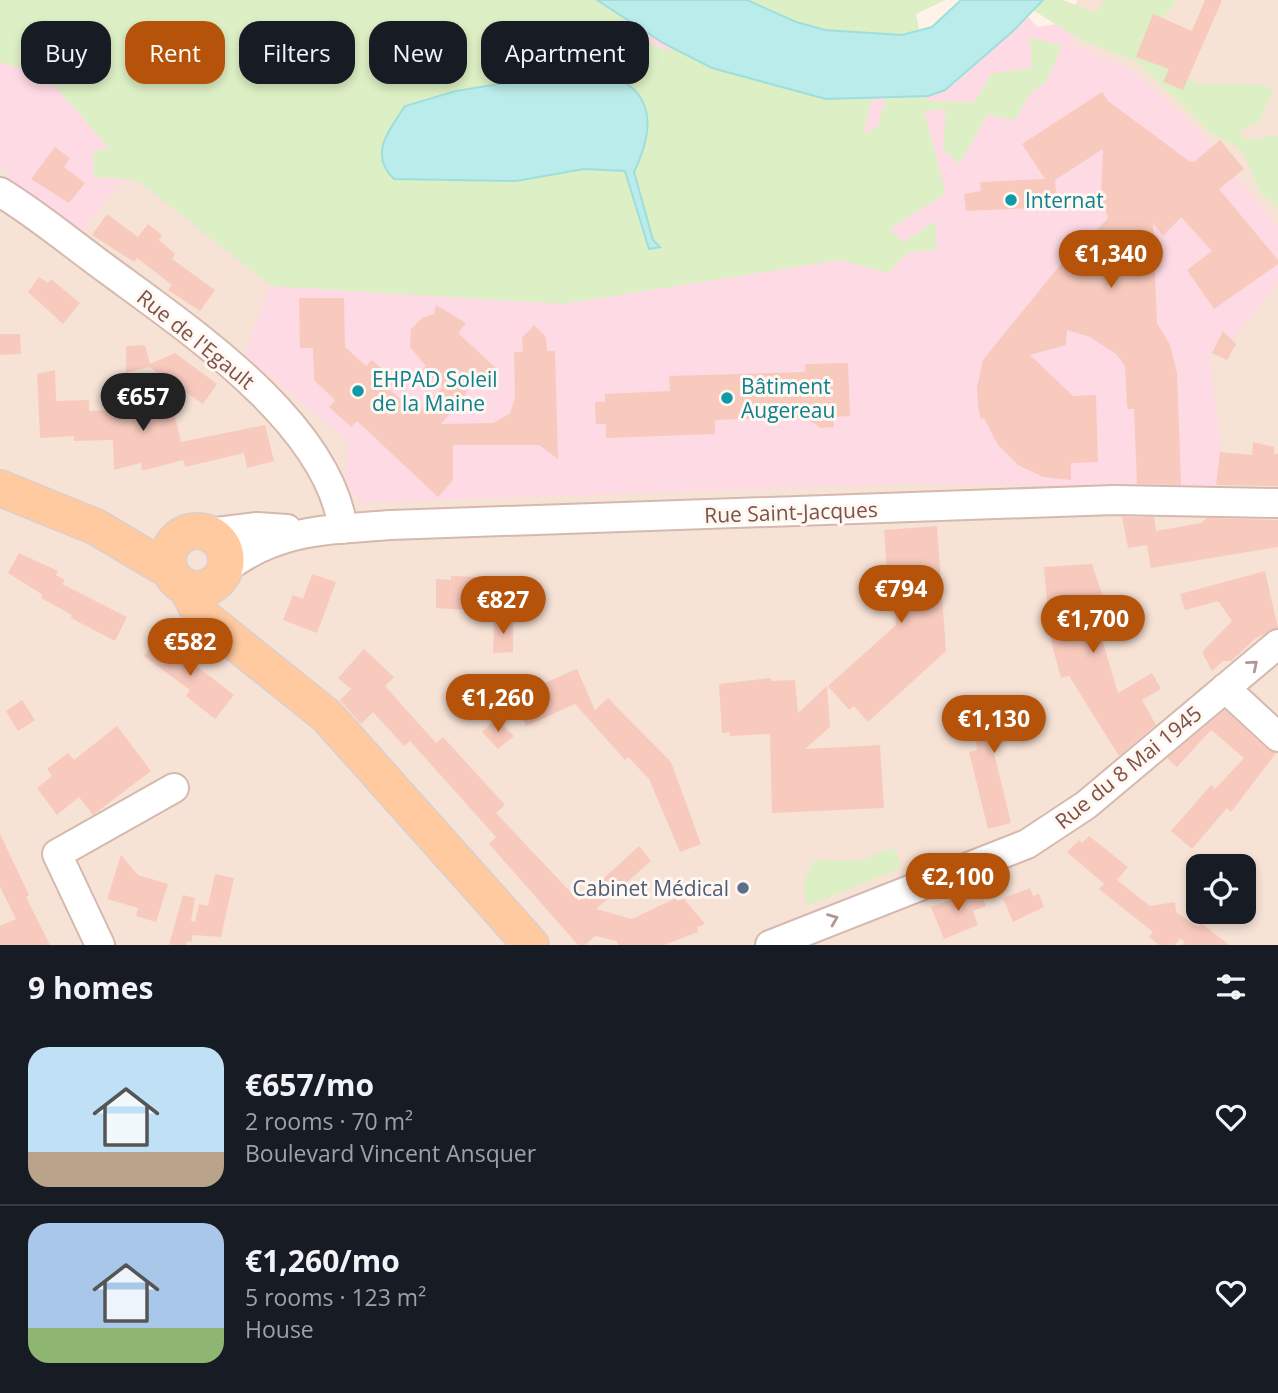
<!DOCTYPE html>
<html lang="en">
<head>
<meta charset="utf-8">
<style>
  body { margin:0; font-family:"Open Sans",sans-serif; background:#20242c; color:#f1f3f6; height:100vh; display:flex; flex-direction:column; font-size:26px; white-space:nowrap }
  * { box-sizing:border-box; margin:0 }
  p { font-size:23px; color:#9ea1a6 }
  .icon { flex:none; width:38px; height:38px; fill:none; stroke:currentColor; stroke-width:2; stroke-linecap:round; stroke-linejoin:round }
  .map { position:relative; height:945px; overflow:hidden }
  .sheet { display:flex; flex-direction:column; background:#171b24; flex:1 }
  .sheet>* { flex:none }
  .guide { position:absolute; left:21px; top:21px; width:700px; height:63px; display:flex; gap:14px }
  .buttons { position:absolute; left:1186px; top:854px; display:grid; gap:14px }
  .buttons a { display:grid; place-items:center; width:70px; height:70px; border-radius:14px; background:#171b24; box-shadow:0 4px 10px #0003; font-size:35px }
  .price { position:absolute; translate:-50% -60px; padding:0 16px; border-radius:24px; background:#b45309; color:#fff; font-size:23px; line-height:46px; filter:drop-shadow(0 2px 4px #0008) }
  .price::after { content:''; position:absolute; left:50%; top:42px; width:21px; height:16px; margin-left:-10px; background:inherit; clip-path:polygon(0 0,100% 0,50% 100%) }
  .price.on { background:#222; color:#fff }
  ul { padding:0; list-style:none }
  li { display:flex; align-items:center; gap:21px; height:175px; padding:0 28px }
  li+li { border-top:2px solid #363941 }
  li span { display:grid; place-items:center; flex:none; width:196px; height:140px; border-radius:21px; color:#555 }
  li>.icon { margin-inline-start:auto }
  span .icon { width:84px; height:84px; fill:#fffc; stroke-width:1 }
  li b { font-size:30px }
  h2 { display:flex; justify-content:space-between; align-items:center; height:84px; padding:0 28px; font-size:30px }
  .pill { padding:0 24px; border-radius:21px; background:#171b24; box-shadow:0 4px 10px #0003; font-size:24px; line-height:63px }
  .pill.on { background:#b45309; color:#fff }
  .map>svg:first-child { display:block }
</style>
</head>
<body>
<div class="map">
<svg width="1278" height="945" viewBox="0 0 1278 945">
  <rect width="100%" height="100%" fill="#fff2e8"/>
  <path fill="#f7e2d6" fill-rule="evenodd" d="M1078,0H1278V945H0V37L979,171ZM1199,866H1244V912H1199Z"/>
  <path fill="#fedae5" d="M0,0L614,13L712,68L953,85L1028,17L1037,27L1056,24L1075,37L1071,43L1132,70L1190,121L1278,227V282L1232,340L1222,331L1210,358L1221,447L1216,487L891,484L361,503L345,481L348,441L244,355L270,286L136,180L121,182L79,236L8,181V171L0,165Z"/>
  <path fill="#ddefc4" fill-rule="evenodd" d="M0,0H620L635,9V36L669,52L672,34L720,0H945L916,14L924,52L882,57L863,134L878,127L889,85L927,89V101L975,102L991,74L1032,68L1030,37L1062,46L1046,82L1030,94L1015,120L987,115L960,164L943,149L946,109L924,111L946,193L890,229L903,242L935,221L937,249L907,253L888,273L840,260L563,304L271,286L137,180L94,177L93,151L109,148L46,76L0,62ZM405,106L634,172L584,169L516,181L394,179L380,151Z
    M1030,0H1063L1096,13L1105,0H1174V6L1141,38L1197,84H1256L1273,89L1260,121L1239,132L1247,140L1278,135V208L1261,194L1241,149L1211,133L1136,61L1083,41L1026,6Z
    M891,848L897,852L901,868L807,906C801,888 805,876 814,860L859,861Z"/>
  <path fill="#b9ecea" stroke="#9edfdd" stroke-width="2" d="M597,0H747L796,22L825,30L902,35L932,27L961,0H1043L1013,31L945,90L928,96L826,99L712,68L663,43Z
    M591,69C652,83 659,120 634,172L653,240L660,247L649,249L625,171L584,169L516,181L394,179C368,154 389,131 405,106L456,91Z"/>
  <path fill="#f8cabd" d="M1205,0H1222L1183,90L1163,82L1169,69L1136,57L1153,14L1192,31Z
    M1102,92L1108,101L1189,161L1194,162L1220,140L1244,169L1219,189L1278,260V264L1214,309L1187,270L1212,251L1181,217L1163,236L1153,223L1157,323L1170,345L1177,373L1181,485L1137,484L1134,409H1128L1127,405L1125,366L1116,354L1090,337L1067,330L1066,345L1030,355L1073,396L1096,395L1098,462L1071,463V480L1043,477L1018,465L998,445L984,418L981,419L978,406L977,388L983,360L1082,238H1089L1108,218L1101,193L1103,149L1055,180L1057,207L966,211L964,194L981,191L980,182L1045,179L1022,144Z
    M55,147L70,158L64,167L85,183L69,203L31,179Z
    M107,214L138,237L148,224L162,235L159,240L175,254L172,259L215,290L200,311L168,290L172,285L137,258L134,262L92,235Z
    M39,277L48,283L51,279L80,303L63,324L28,292Z
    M299,298H344L345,347L366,366L372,360L396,381L388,388L417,414L443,387L423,369L426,366L410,347L411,329L422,318L434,314L436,305L466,323L458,333L498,370L473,378L464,397L441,424L493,423L510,413L515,398L514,352H523L522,338L534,325L546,337L547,351H555L558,459L539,445H453V480L438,497L357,421L351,427L329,407L335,400L314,380L313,348H300Z
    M1223,331L1236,344L1227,360L1212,353Z
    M0,334H20L21,354L0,355Z
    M145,345L150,364L175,353L217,384L203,404L149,367L126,373V346Z
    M848,363L850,416L833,417L834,427L821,428L804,417L715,420V434L606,438V424H596L595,402H605V394L670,391L669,376L805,372V364Z
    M55,370L56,401L89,400V411L112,410V417L172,405L181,442L265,425L274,461L247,468L244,453L185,467L183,460L142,471L141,463L114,470L113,440L74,441V436L40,438L37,374Z
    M1253,442L1274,447V454H1278V486L1216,485L1220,452L1252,455Z
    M1122,517H1154L1156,531L1201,523L1207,518L1278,520V547L1151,568L1147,545L1128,548Z
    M937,526L946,651L868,722L854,706L849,710L828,686L896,625L894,597H889L884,530Z
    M19,553L58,571L56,575L65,580L62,584L127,617L115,641L71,618L72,615L41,598L43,595L8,573Z
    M1092,564L1111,621L1098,626L1118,693L1152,673L1161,689L1142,700L1156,725L1119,756L1069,676L1061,678L1046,622H1049L1044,567Z
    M1265,571L1278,628L1256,638L1231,661H1223L1212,671L1202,652L1232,621L1218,601L1185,610L1180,594Z
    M312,574L336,582L317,633L283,620L293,595L303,599Z
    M451,576L481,577L482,582H498L497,612L436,608V579L451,580Z
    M494,619H513V652L493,653Z
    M159,637L234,695L215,719L186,696L190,690L144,656Z
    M364,649L394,677L385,686L436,743L443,737L505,805L496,813L579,901L639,846L651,861L596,909L632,919L676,898L677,901L684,899L705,924L697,927L698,932L664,945H618L617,941L595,936L585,945H578L489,844L496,837L410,741L404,746L373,712L361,724L340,700L351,689L338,678Z
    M577,669L595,710L608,698L671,762L701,844L680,852L649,779L628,757L625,760L575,704L526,726L514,696Z
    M771,678V681L795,680L798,713L827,686L830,727L805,749L880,745L884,808L772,813L770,734L730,736V732L722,733L719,684Z
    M1005,698L1006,706L1029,701L1030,714L1028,722L1004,728L1005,733L990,736L1011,823L988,829L969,752L977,750L973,706Z
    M22,700L35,720L18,731L6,711Z
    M1225,710L1267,749L1276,753L1231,812L1227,808L1192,849L1171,831L1211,785L1215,789L1244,758L1211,730L1177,767L1167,758Z
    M496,719L514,736L498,749L482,732Z
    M117,726L151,771L93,815L79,797L57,815L37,788L52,776L47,769L68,753L74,760Z
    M0,834L29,895L26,897L50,945H0V926L16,919L0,887Z
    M1089,836L1128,867L1117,880L1150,906L1175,902L1176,912L1198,927L1201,923L1229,945H1182L1185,942L1180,938L1175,945H1159L1149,937L1153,932L1099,889L1104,884L1067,852L1079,840L1082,843Z
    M121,855L138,875L168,884L156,922L136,916L138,908L107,899Z
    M215,874L234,878L221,937L193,935L191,942L187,941L186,945H169L183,895L195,898L191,921L195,922L199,904L208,906Z
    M1030,888L1033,896L1039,894L1044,907L1013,922L1003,898Z
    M979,889L986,906L973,911L978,925L944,939L931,907Z"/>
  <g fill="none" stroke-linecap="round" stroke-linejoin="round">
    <g stroke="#d5b9af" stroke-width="32">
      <path id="minor" d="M0,192C38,215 72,244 108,270C188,329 329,423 343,529
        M209,533L257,527L287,529
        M225,569C278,529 326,530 390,525L1114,500L1278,503
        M1225,688L1278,737
        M100,945L57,854L174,788
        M770,945L1027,844L1086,805L1278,644"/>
    </g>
    <g stroke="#dbcfcc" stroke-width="38">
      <path id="major" d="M0,488L96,527L170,571
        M168 560a29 29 0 1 1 58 0a29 29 0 1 1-58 0Z
        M186,587L201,615L327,716L531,945"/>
    </g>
    <use href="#minor" stroke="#fff" stroke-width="28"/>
    <use href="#major" stroke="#ffca9f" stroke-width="35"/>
  </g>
  <defs><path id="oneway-chevron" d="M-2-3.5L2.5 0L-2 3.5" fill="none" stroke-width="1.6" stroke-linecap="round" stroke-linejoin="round" transform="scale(1.75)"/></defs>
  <g stroke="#b19791">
    <use href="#oneway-chevron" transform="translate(1253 665) rotate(-40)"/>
    <use href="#oneway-chevron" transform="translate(833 919) rotate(-22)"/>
  </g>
  <g fill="#0f9aa8" stroke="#fff7f1" stroke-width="2.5">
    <circle cx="1011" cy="200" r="7"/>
    <circle cx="358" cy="391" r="7"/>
    <circle cx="727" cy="398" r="7"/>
  </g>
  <circle fill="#5c6f8a" stroke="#fff7f1" stroke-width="2.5" cx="743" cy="888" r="7"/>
  <g text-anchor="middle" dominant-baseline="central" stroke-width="6" stroke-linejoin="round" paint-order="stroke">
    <g font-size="21" fill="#0d838f" stroke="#fff7f1" text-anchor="start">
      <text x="1025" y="200">Internat</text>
      <text x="372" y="379">EHPAD Soleil<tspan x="372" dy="24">de la Maine</tspan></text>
      <text x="741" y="386">Bâtiment<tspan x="741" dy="24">Augereau</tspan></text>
    </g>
    <g font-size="21" fill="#7d5248" stroke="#fff7f1">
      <text transform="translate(196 339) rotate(39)">Rue de l'Egault</text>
      <text transform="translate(791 512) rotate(-2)">Rue Saint-Jacques</text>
      <text transform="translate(1128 767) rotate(-39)">Rue du 8 Mai 1945</text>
    </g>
    <g font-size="21" fill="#4e5e75" stroke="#fff7f1" text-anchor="end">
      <text x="729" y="888">Cabinet Médical</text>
    </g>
  </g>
</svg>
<div class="buttons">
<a><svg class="icon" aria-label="locate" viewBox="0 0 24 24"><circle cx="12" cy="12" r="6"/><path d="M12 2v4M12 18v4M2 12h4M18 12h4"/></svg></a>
</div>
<b class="price" style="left:1111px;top:290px">€1,340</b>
<b class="price on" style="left:143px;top:433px">€657</b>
<b class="price" style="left:901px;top:625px">€794</b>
<b class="price" style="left:503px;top:636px">€827</b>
<b class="price" style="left:1093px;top:655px">€1,700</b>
<b class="price" style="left:190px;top:678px">€582</b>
<b class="price" style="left:498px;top:734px">€1,260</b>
<b class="price" style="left:994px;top:755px">€1,130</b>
<b class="price" style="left:958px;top:913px">€2,100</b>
<div class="guide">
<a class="pill">Buy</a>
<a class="pill on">Rent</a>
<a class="pill">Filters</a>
<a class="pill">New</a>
<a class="pill">Apartment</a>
</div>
</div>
<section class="sheet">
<h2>9 homes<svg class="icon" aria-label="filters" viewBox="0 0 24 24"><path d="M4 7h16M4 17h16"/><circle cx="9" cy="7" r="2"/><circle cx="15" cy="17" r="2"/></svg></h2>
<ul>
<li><span style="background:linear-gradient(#bfe0f5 75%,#b9a48a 0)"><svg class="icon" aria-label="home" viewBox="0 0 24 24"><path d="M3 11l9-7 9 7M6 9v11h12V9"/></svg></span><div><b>€657/mo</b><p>2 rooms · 70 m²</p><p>Boulevard Vincent Ansquer</p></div><svg class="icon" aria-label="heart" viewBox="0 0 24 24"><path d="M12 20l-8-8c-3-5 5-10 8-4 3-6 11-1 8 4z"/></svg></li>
<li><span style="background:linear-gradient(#a9c7e8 75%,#8fb573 0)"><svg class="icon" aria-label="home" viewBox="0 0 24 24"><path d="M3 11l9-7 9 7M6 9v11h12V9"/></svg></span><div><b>€1,260/mo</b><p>5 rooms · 123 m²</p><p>House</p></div><svg class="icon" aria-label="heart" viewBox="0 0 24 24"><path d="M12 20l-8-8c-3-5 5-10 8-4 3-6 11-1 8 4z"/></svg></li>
</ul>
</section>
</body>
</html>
